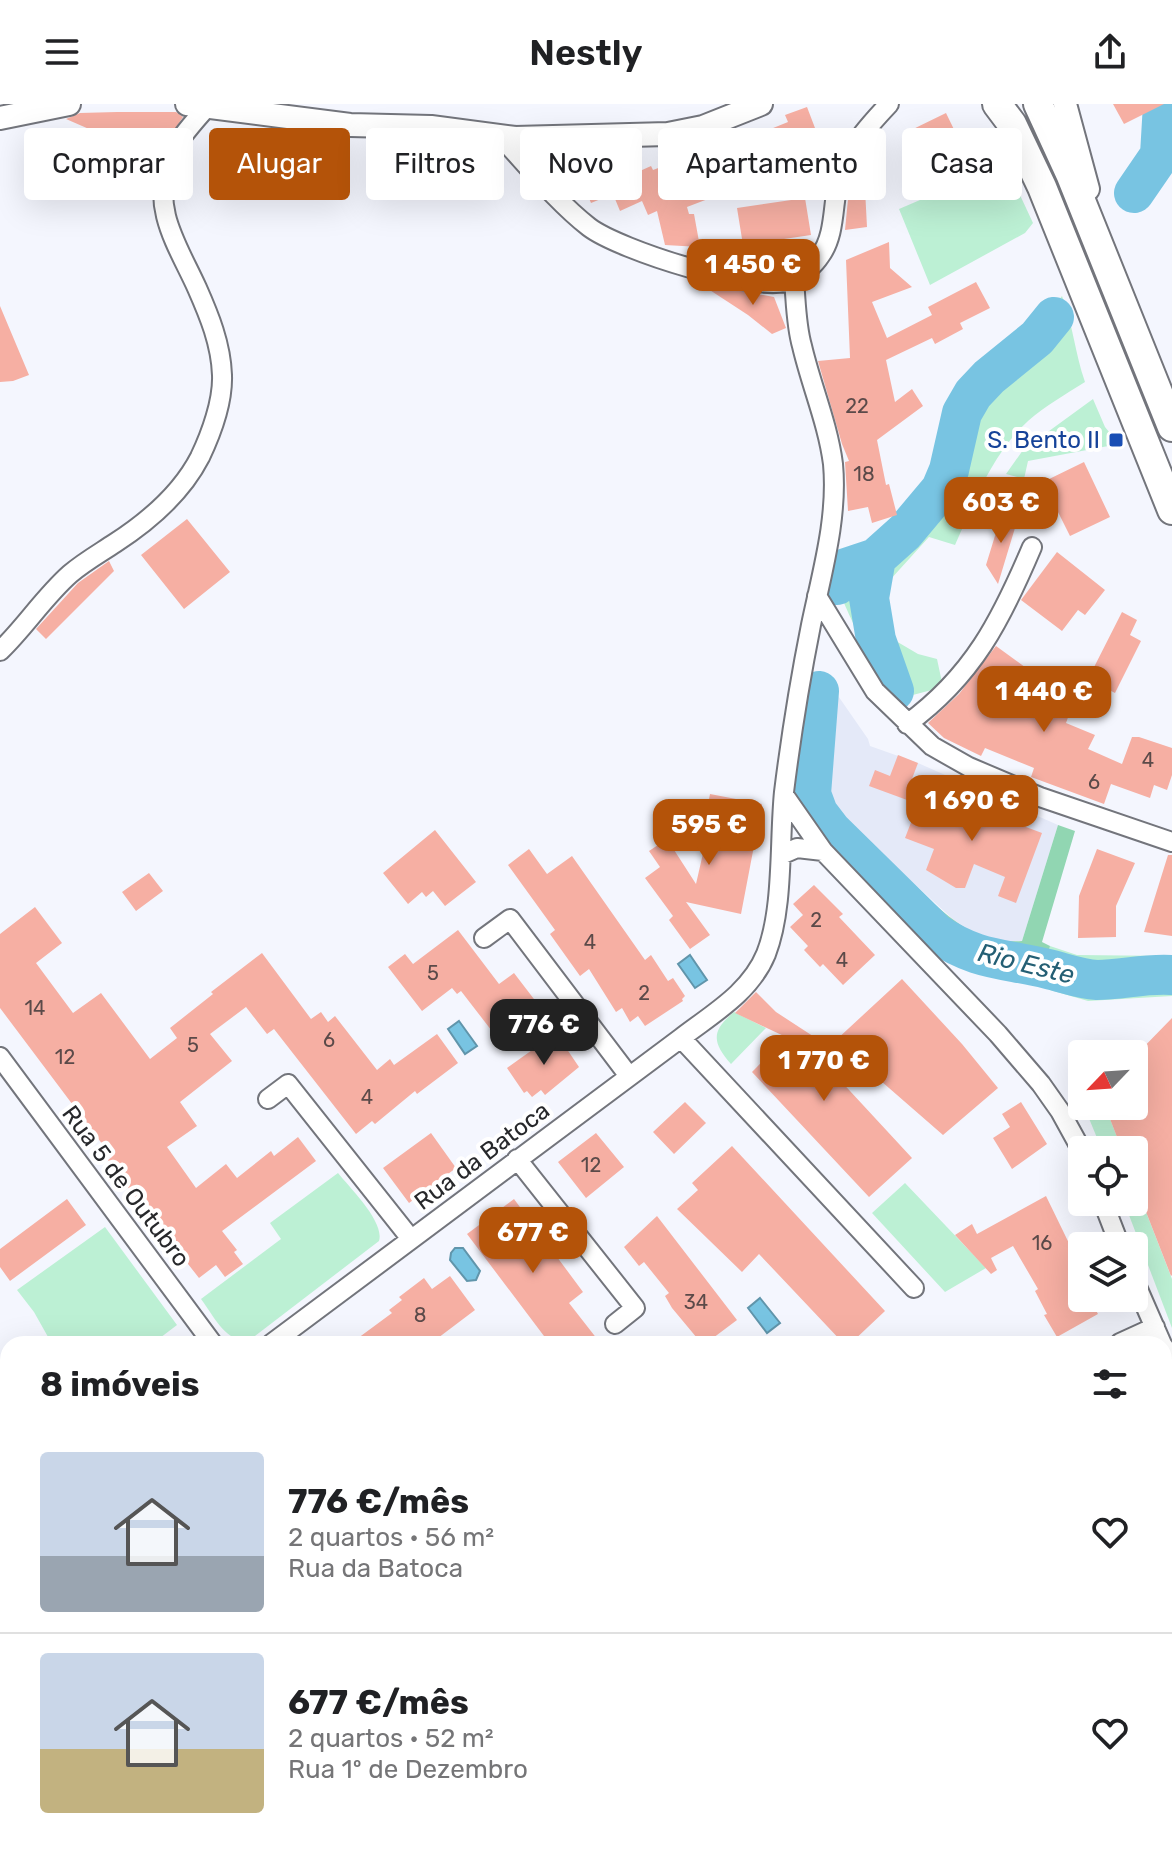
<!DOCTYPE html>
<html lang="pt">
<head>
<meta charset="utf-8">
<style>
  body { margin:0; font-family:Rubik,sans-serif; background:#f6f6f6; color:#202124; height:100vh; display:flex; flex-direction:column; font-size:30px; white-space:nowrap }
  * { box-sizing:border-box; margin:0 }
  p { font-size:26px; color:#757577 }
  .icon { flex:none; width:44px; height:44px; fill:none; stroke:currentColor; stroke-width:2; stroke-linecap:round; stroke-linejoin:round }
  .map { position:relative; flex:1; overflow:hidden }
  .side { position:absolute; left:0px; top:1232px; width:1172px; height:514px; display:flex; flex-direction:column; background:#fff; border-radius:24px 24px 0 0; box-shadow:0 8px 32px #0002 }
  .side>* { flex:none }
  .guide { position:absolute; left:24px; top:24px; width:1124px; height:72px; display:flex; gap:16px }
  .needle { width:52px; rotate:245deg }
  .fabs { position:absolute; left:1068px; top:936px; display:grid; gap:16px }
  .fabs a { display:grid; place-items:center; width:80px; height:80px; border-radius:8px; background:#fff; box-shadow:0 8px 32px #0002; font-size:40px }
  .price { position:absolute; translate:-50% -68px; padding:0 18px; border-radius:16px; background:#b45309; color:#fff; font-size:26px; line-height:52px; filter:drop-shadow(0 2px 4px #0008) }
  .price::after { content:''; position:absolute; left:50%; top:48px; width:24px; height:18px; margin-left:-12px; background:inherit; clip-path:polygon(0 0,100% 0,50% 100%) }
  .price.current { background:#222; color:#fff }
  ul { padding:0; list-style:none }
  li { display:flex; align-items:center; gap:24px; height:200px; padding:0 40px }
  li+li { border-top:2px solid #e0e0e0 }
  li span { display:grid; place-items:center; flex:none; width:224px; height:160px; border-radius:8px; color:#555 }
  li>.icon { margin-inline-start:auto }
  span .icon { width:96px; height:96px; fill:#fffc; stroke-width:1 }
  li b { font-size:34px }
  h2 { display:flex; justify-content:space-between; align-items:center; height:96px; padding:0 40px; font-size:34px }
  .tag { padding:0 28px; border-radius:8px; background:#fff; box-shadow:0 8px 32px #0002; font-size:28px; line-height:72px }
  .tag.current { background:#b45309; color:#fff }
  header { display:flex; justify-content:space-between; align-items:center; height:104px; padding:0 40px; background:#fff; font-size:36px; font-weight:600 }
  .map>svg:first-child { display:block }
</style>
</head>
<body>
<header><svg class="icon" aria-label="menu" viewBox="0 0 24 24"><path d="M4 6h16M4 12h16M4 18h16"/></svg>Nestly<svg class="icon" aria-label="share" viewBox="0 0 24 24"><path d="M12 15V3M7 8l5-5 5 5M5 13v7h14v-7"/></svg></header>
<div class="map">
<svg width="1172" height="1745" viewBox="0 0 1172 1745">
  <rect width="100%" height="100%" fill="#f4f6fe"/>
  <path fill="#e4e9f8" d="M834,586L868,635L870,642L918,659L1058,721L1022,837L1001,838L978,831L958,820L878,746L844,721L831,703L824,665Z"/>
  <path fill="#bcf0d4" d="M996,46L1007,63L1033,119L1025,129L930,181L899,105L962,78Z
    M1062,192C1073,221 1075,249 1085,278C1066,290 1045,302 1028,317C992,350 974,398 955,441L929,433L880,487L884,530L918,550L937,555L943,583L909,592L895,590C879,571 838,497 836,472C835,464 839,455 841,447L861,446L936,377L954,314L951,296L970,270L1042,217Z
    M1093,295L1105,323L1119,340L1028,357L1024,375L1006,370L1023,346Z
    M1050,842L1077,851L1172,852V867L1131,866L1098,871L1080,870L1046,858Z
    M1054,872C1068,876 1083,881 1099,881C1124,881 1147,875 1172,876V892L1088,897L1050,886Z
    M734,908L766,924L731,960C712,938 711,927 734,908Z
    M1098,1002H1105L1122,1046H1102L1088,1012Z
    M338,1069C350,1084 385,1118 379,1137L251,1235C227,1242 214,1212 201,1195L281,1135L270,1119Z
    M1134,1077L1172,1175V1224L1124,1098H1134Z
    M905,1079L986,1164L945,1188L872,1109Z
    M105,1123L177,1221L152,1240H52L34,1208L17,1186Z"/>
  <path fill="#91d6b2" d="M827,579L834,586C831,619 816,672 831,703C840,723 864,734 880,748C910,775 939,810 974,829C989,837 1006,838 1022,837L1058,721L1075,727L1042,838L1050,842L1046,858L987,845L962,836L944,823L839,726L818,690L817,667Z"/>
  <path fill="#78c4e2" stroke="#6095ab" stroke-width="2" d="M690,851L707,876L695,884L678,860Z
    M459,917L477,942L465,950L448,925Z
    M455,1144H463L480,1167L476,1176L467,1177L450,1156L451,1149Z
    M760,1194L780,1219L767,1229L748,1204Z"/>
  <g fill="none" stroke-linecap="round" stroke-linejoin="round">
    <path stroke="#78c4e2" stroke-width="40" d="M1134,89L1160,51L1163,0
      M837,481L846,464L876,454
      M819,587L811,690L818,709L831,726L936,829C977,857 1003,854 1048,865C1065,869 1080,875 1097,876C1122,876 1145,869 1172,871
      M894,587L876,536L869,494L876,454L905,428L941,385L949,366L962,309L973,290L989,273L1037,234L1054,213"/>
  </g>
  <path fill="#f6afa3" d="M1113,0H1164L1124,20Z
    M807,3L823,45L802,54L804,58L687,103L689,110H694L700,143L665,141L657,107L648,111L642,97L620,107L613,90L591,99L574,59L595,50L603,67L625,57L631,71L651,62L653,66L674,58L676,63L788,18L785,11Z
    M117,8H176L183,13L161,46L140,44L132,52L112,35L66,15L80,9Z
    M946,9L963,44L922,65L905,29Z
    M384,36L430,37L492,45L503,57L487,77L454,66L451,86L388,78Z
    M849,85H865L867,123L845,126Z
    M805,94L811,131L743,141L737,104Z
    M889,138L890,164L912,183L872,198L887,234L932,211L928,203L976,178L990,204L960,219L963,225L935,240L932,234L886,256L895,298L912,285L923,302L877,336L886,381L889,380L897,411L872,419L868,403L848,407L845,358L849,357L842,340L818,257L850,254L846,156Z
    M699,179L774,193L786,224L772,230L748,211Z
    M0,202L29,271L13,277L0,278Z
    M1084,358L1110,413L1070,432L1043,378Z
    M1002,409L1018,414L998,480L986,461Z
    M187,415L230,468L184,505L141,451Z
    M1057,448L1105,486L1085,511L1078,506L1062,527L1021,496Z
    M109,457L114,467L46,535L36,525L78,479Z
    M1122,508L1137,516L1130,531L1141,537L1115,589L1088,575Z
    M996,542L1033,569L1031,574L1075,594L1066,619L1095,631L1088,645L1122,660L1132,633H1139L1172,644V671L1167,686L1154,681L1150,694L1111,680L1104,700L1031,673L1034,664L985,644L981,652L944,634L928,619L959,590Z
    M898,651L918,659L910,680L924,685L918,700L869,682L875,666L890,672Z
    M924,685L1042,729L1016,799L998,792L1005,773L974,760L965,784H956L926,766L934,745L905,734Z
    M710,690L762,700L741,810L686,798L710,831L690,845L669,816L673,812L645,774L660,763L649,747L667,735L696,780L709,723L704,722Z
    M435,726L476,778L445,802L433,787L426,793L422,788L408,800L383,769Z
    M529,745L547,770L572,752L645,856L651,851L668,877L673,874L685,892L682,895L683,897L645,922L638,912L630,918L622,904L616,908L589,865L580,872L550,830L555,826L508,761Z
    M1097,745L1135,759L1116,802V833L1078,834L1079,792Z
    M1168,751H1172V832L1144,828Z
    M149,769L163,787L136,807L122,788Z
    M814,781L843,810L839,813L875,851L843,881L823,860L820,863L804,846L808,842L790,823L803,811L793,800Z
    M35,803L62,839L36,859L73,909L101,889L150,955L177,934L170,924L213,890L211,888L262,849L311,915L321,908L328,918L335,912L377,966L390,955L394,961L437,930L458,959L417,990L415,987L375,1020L372,1017L356,1030L274,925L267,930L246,903L210,930L232,957L180,998L197,1022L167,1043L196,1084L226,1060L237,1074L271,1047L274,1052L298,1033L316,1057L222,1127L237,1146L234,1148L243,1160L225,1173L216,1161L199,1174L126,1081L108,1056L112,1053L0,904V830Z
    M458,826L499,880L514,869L537,899L495,931L461,887L457,890L452,884L422,907L388,863L405,850L413,860Z
    M902,875L962,940L998,984L943,1031L835,937Z
    M756,888L776,908L822,938L813,947L912,1054L869,1093L752,968L786,933L735,909Z
    M1172,914V1171L1171,1172L1134,1077V1046H1122L1105,1002H1134V953Z
    M556,929L579,963L545,991L541,986L532,993L527,987L524,989L507,964Z
    M685,998L706,1019L674,1050L653,1028Z
    M1021,998L1047,1040L1012,1065L993,1034L1010,1023L1002,1010Z
    M431,1029L456,1064L409,1099L383,1064Z
    M596,1029L624,1063L586,1094L558,1058Z
    M732,1042L885,1207L850,1240H844L759,1150L742,1168L677,1105L698,1086L692,1079Z
    M1046,1092L1082,1166V1194H1089L1098,1210L1057,1233L1044,1211L1047,1210L1035,1187L1038,1185L1013,1142L991,1154L997,1166L991,1170L955,1131L972,1120L977,1130Z
    M67,1095L86,1121L10,1177L0,1163V1145Z
    M514,1095L583,1188L569,1199L601,1240H550L467,1130Z
    M657,1112L737,1216L705,1240H702L672,1204L665,1192L669,1189L644,1158L639,1162L624,1143Z
    M450,1172L475,1206L430,1240H350L392,1209L389,1206L402,1196L399,1193L424,1174L432,1185Z"/>
  <g fill="none" stroke-linecap="round" stroke-linejoin="round">
    <g stroke="#73757c" stroke-width="22">
      <path id="minor" d="M499,31C527,61 557,98 589,123C619,146 759,191 793,176C801,173 815,160 820,152C838,128 831,91 842,64C852,40 872,18 889,0
        M817,492L875,587L932,642L969,663L1040,693L1172,738
        M0,547C25,523 44,493 70,470C84,458 100,449 115,439C149,417 181,390 200,353C211,330 223,297 222,271C221,240 209,211 197,184C178,142 151,105 169,57C176,37 193,19 207,3
        M907,620C973,572 1001,516 1032,443
        M784,691L823,747L998,930L1041,980L1060,1007L1082,1047
        M781,751L797,744L823,747
        M484,834L510,815L629,972
        M681,934L914,1184
        M0,953L213,1240
        M268,995L288,980L411,1135
        M517,1055L635,1204L615,1220
        M1103,1098L1120,1142
        M1134,1176L1162,1240
        M1120,1239L1155,1223
        M271,1240L681,934C712,910 750,889 766,850C784,804 779,738 784,688C791,632 800,576 811,521C822,468 838,414 833,360C828,320 811,281 802,242C796,221 796,198 794,176
        M1164,1243L1172,1261
        M1164,1387L1172,1380
        M0,1536L8,1528
        M0,1718L8,1708
        M426,1738L432,1745
        M705,1738L710,1745
        M0,1741L9,1738
        M545,1745L547,1738
        M941,1745L944,1738"/>
    </g>
    <g stroke="#73757c" stroke-width="26">
      <path id="tertiary" d="M187,0L350,21L431,23L515,34L668,30L703,23L761,0
        M1065,0L1088,85
        M0,14L69,0"/>
    </g>
    <g stroke="#73757c" stroke-width="28">
      <path id="secondary" d="M0,1651L8,1663
        M59,1738L64,1745"/>
    </g>
    <g stroke="#73757c" stroke-width="32">
      <path id="primary" d="M997,0L1012,20L1042,83L1172,406
        M1038,0L1071,72L1172,323"/>
    </g>
    <use href="#minor" stroke="#fff" stroke-width="18"/>
    <use href="#tertiary" stroke="#fff" stroke-width="22"/>
    <use href="#secondary" stroke="#fff" stroke-width="24"/>
    <use href="#primary" stroke="#fff" stroke-width="28"/>
  </g>
  <rect fill="#1a4fb4" stroke="#fff" stroke-width="3" x="1108" y="328" width="16" height="16" rx="4"/>
  <g text-anchor="middle" dominant-baseline="central" stroke-width="8" stroke-linejoin="round" paint-order="stroke">
    <g font-size="20" fill="#5b4a49">
      <text x="857" y="302">22</text>
      <text x="864" y="370">18</text>
      <text x="1148" y="656">4</text>
      <text x="1094" y="678">6</text>
      <text x="816" y="816">2</text>
      <text x="590" y="838">4</text>
      <text x="842" y="856">4</text>
      <text x="433" y="869">5</text>
      <text x="644" y="889">2</text>
      <text x="35" y="904">14</text>
      <text x="329" y="936">6</text>
      <text x="193" y="941">5</text>
      <text x="65" y="953">12</text>
      <text x="367" y="993">4</text>
      <text x="591" y="1061">12</text>
      <text x="1042" y="1139">16</text>
      <text x="696" y="1198">34</text>
      <text x="420" y="1211">8</text>
    </g>
    <g font-size="24" fill="#164399" stroke="#fff" text-anchor="end">
      <text x="1100" y="336">S. Bento II</text>
    </g>
    <g font-size="24" fill="#27282b" stroke="#fff">
      <text transform="translate(482 1052) rotate(-37)">Rua da Batoca</text>
      <text transform="translate(126 1082) rotate(53)">Rua 5 de Outubro</text>
    </g>
    <g font-size="26" font-style="italic" fill="#245f74" stroke="#fff">
      <text transform="translate(1026 860) rotate(14)">Rio Este</text>
    </g>
  </g>
</svg>
<div class="fabs">
<a><svg class="needle" viewBox="-14 -14 28 28"><path d="M0-13l5 13h-10z" fill="#e53935"/><path d="M0 13l5-13h-10z" fill="#757577"/></svg></a>
<a><svg class="icon" aria-label="locate" viewBox="0 0 24 24"><circle cx="12" cy="12" r="6"/><path d="M12 2v4M12 18v4M2 12h4M18 12h4"/></svg></a>
<a><svg class="icon" aria-label="layers" viewBox="0 0 24 24"><path d="M12 4l9 5-9 5-9-5zM3 14l9 5 9-5"/></svg></a>
</div>
<b class="price" style="left:753px;top:203px">1 450 €</b>
<b class="price" style="left:1001px;top:441px">603 €</b>
<b class="price" style="left:1044px;top:630px">1 440 €</b>
<b class="price" style="left:972px;top:739px">1 690 €</b>
<b class="price" style="left:709px;top:763px">595 €</b>
<b class="price current" style="left:544px;top:963px">776 €</b>
<b class="price" style="left:824px;top:999px">1 770 €</b>
<b class="price" style="left:533px;top:1171px">677 €</b>
<div class="guide">
<a class="tag">Comprar</a>
<a class="tag current">Alugar</a>
<a class="tag">Filtros</a>
<a class="tag">Novo</a>
<a class="tag">Apartamento</a>
<a class="tag">Casa</a>
</div>
<section class="side">
<h2>8 imóveis<svg class="icon" aria-label="filters" viewBox="0 0 24 24"><path d="M4 7h16M4 17h16"/><circle cx="9" cy="7" r="2"/><circle cx="15" cy="17" r="2"/></svg></h2>
<ul>
<li><span style="background:linear-gradient(#c9d6e8 65%,#9aa5b1 0)"><svg class="icon" aria-label="home" viewBox="0 0 24 24"><path d="M3 11l9-7 9 7M6 9v11h12V9"/></svg></span><div><b>776 €/mês</b><p>2 quartos · 56 m²</p><p>Rua da Batoca</p></div><svg class="icon" aria-label="heart" viewBox="0 0 24 24"><path d="M12 20l-8-8c-3-5 5-10 8-4 3-6 11-1 8 4z"/></svg></li>
<li><span style="background:linear-gradient(#c9d6e8 60%,#c2b280 0)"><svg class="icon" aria-label="home" viewBox="0 0 24 24"><path d="M3 11l9-7 9 7M6 9v11h12V9"/></svg></span><div><b>677 €/mês</b><p>2 quartos · 52 m²</p><p>Rua 1º de Dezembro</p></div><svg class="icon" aria-label="heart" viewBox="0 0 24 24"><path d="M12 20l-8-8c-3-5 5-10 8-4 3-6 11-1 8 4z"/></svg></li>
</ul>
</section>
</div>
</body>
</html>
